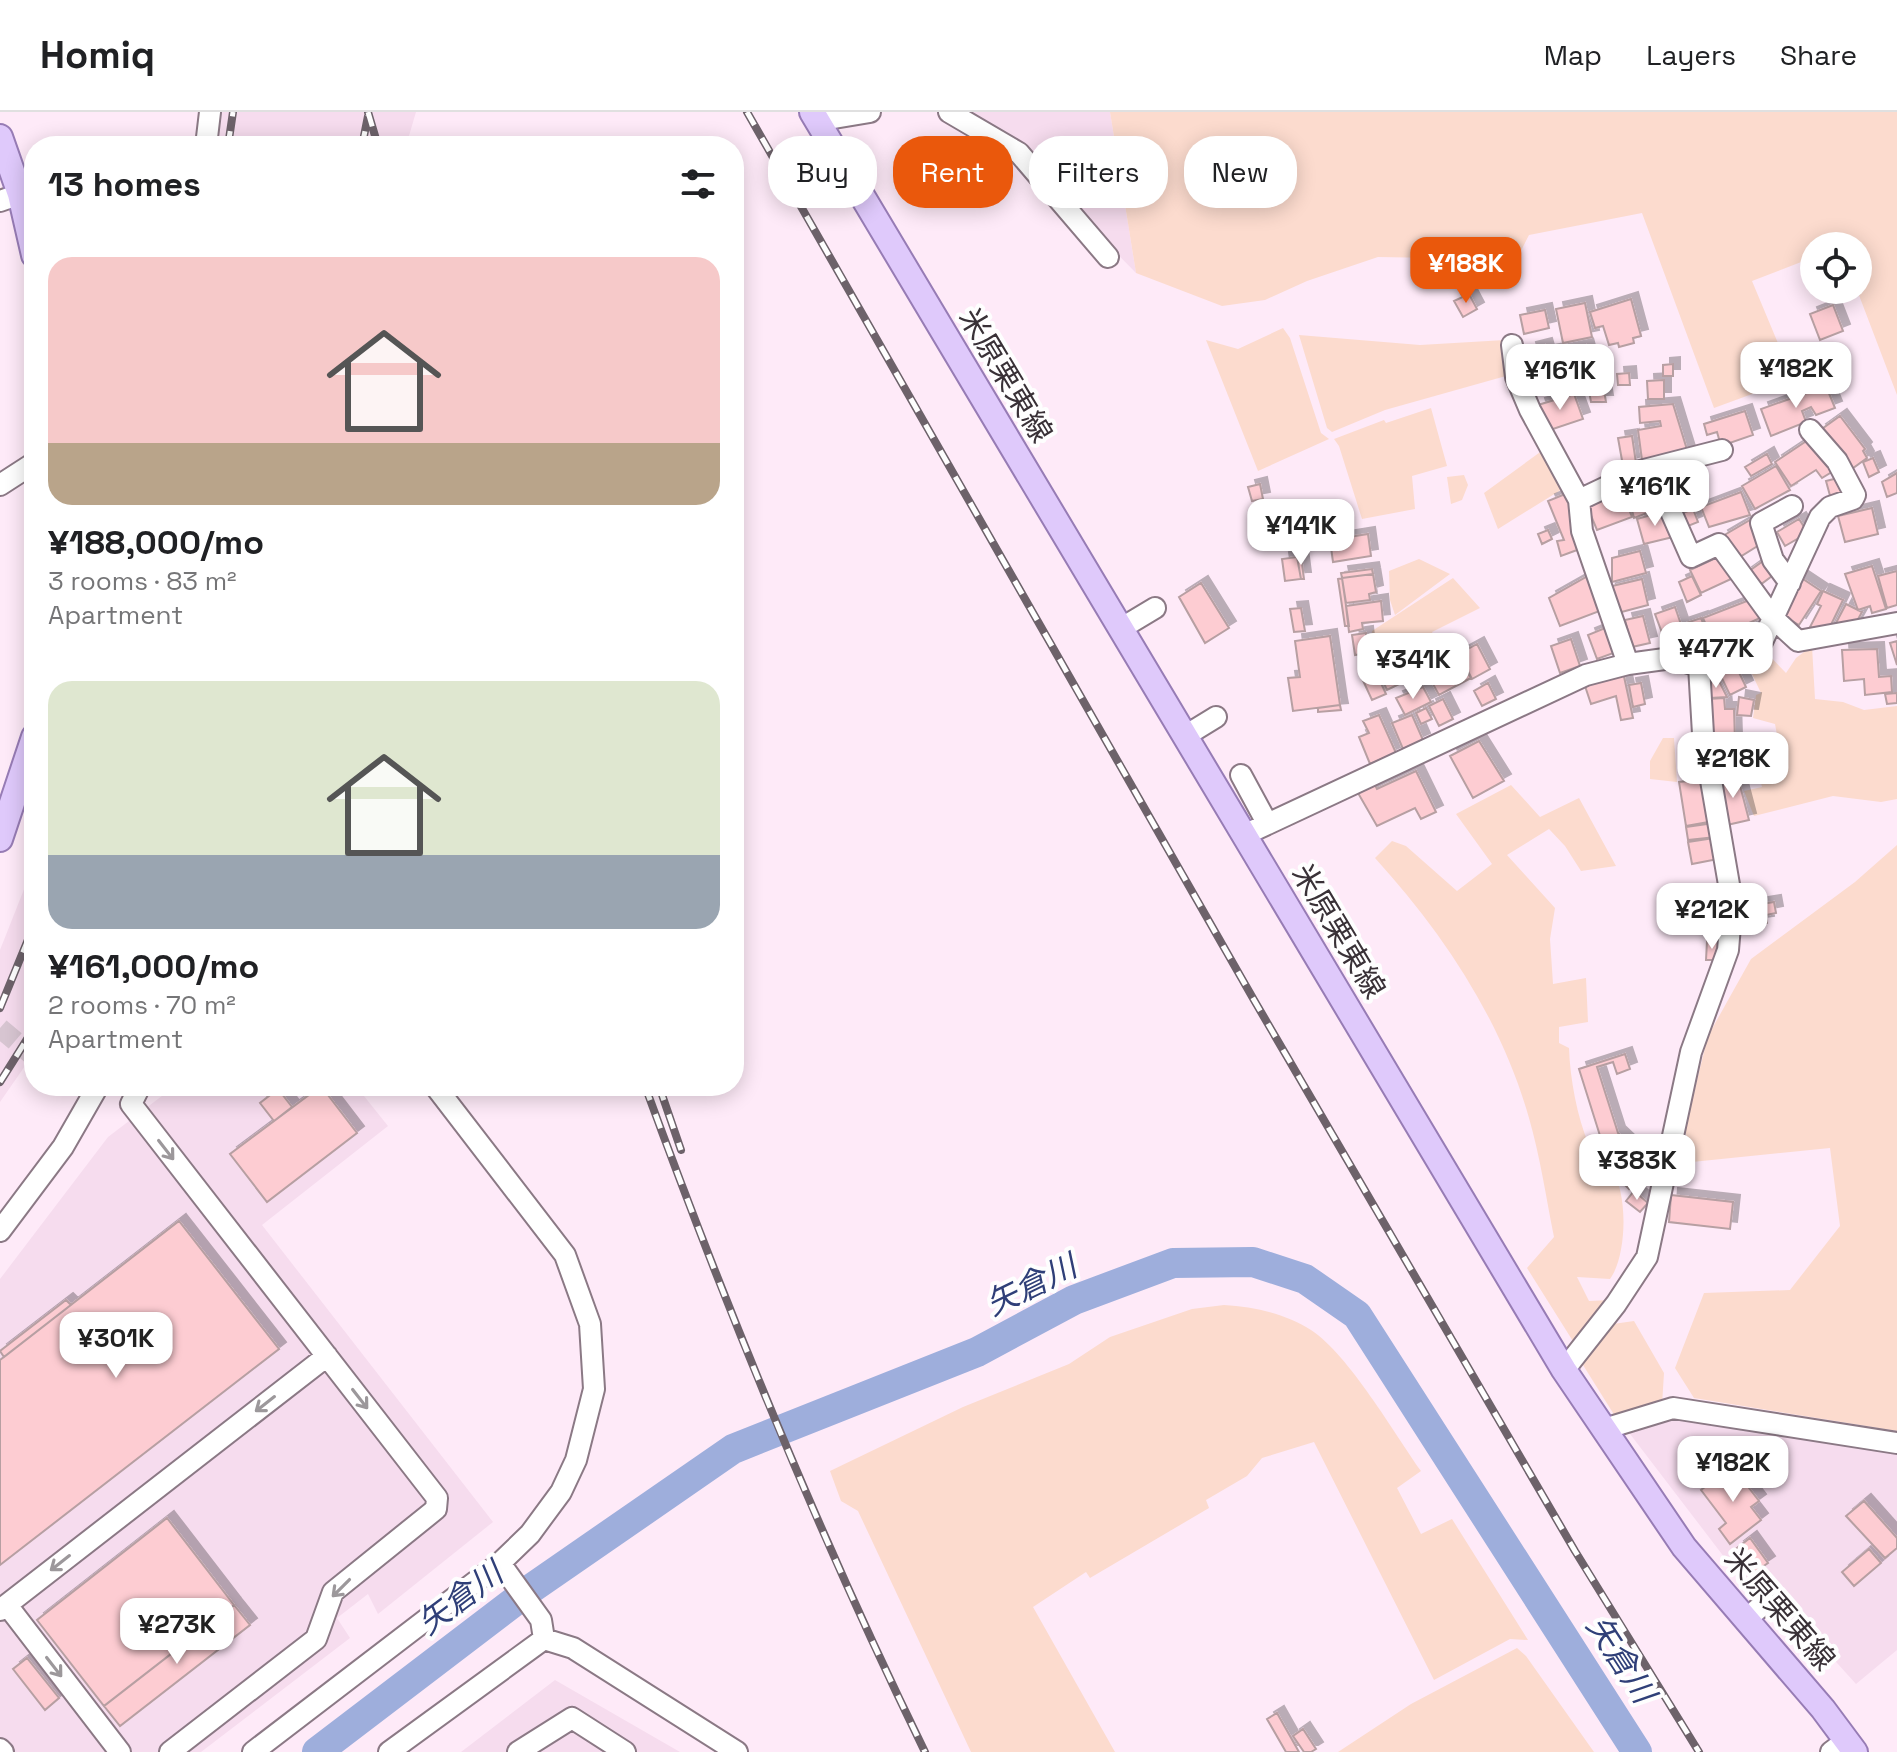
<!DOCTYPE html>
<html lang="en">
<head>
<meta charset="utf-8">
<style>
  body { margin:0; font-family:"Space Grotesk","Noto Sans JP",sans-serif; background:#f6f6f6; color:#202124; height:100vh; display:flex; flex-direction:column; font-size:30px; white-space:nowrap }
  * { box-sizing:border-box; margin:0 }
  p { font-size:26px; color:#757577 }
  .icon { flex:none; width:44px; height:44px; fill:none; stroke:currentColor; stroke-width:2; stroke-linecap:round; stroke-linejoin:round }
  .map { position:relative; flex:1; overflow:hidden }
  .details { position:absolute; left:24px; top:24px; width:720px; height:960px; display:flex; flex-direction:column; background:#fff; border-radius:32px; box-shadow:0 4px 20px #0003 }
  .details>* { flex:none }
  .guide { position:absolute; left:768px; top:24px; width:760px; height:72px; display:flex; gap:16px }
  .buttons { position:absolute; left:1800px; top:120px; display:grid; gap:16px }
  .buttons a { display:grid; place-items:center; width:72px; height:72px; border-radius:50%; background:#fff; box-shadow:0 4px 20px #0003; font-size:40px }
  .price { position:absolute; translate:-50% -68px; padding:0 18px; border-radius:16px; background:#fff; color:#222; font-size:26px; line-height:52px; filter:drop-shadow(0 2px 4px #0008) }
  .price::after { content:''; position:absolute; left:50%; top:48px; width:24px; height:18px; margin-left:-12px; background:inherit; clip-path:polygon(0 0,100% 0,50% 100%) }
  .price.active { background:#ea580c; color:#fff }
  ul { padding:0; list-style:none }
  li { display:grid; align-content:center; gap:16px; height:424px; padding:0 24px }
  li span { display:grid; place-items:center; height:248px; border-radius:24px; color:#555 }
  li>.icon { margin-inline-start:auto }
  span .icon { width:144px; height:144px; fill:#fffc; stroke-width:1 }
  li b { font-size:34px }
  h2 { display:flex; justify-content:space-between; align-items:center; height:96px; padding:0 24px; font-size:34px }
  .tag { padding:0 28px; border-radius:32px; background:#fff; box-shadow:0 4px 20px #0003; font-size:28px; line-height:72px }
  .tag.active { background:#ea580c; color:#fff }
  header { display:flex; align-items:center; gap:48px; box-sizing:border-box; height:112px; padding:0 40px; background:#fff; border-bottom:2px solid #e0e0e0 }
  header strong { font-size:38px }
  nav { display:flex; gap:44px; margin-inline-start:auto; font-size:28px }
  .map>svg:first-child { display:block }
</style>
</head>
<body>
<header>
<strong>Homiq</strong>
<nav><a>Map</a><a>Layers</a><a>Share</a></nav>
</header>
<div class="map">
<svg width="1897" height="1640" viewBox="0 0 1897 1640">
  <defs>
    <filter id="shadow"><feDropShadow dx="7" dy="-7" stdDeviation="0" flood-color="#0004"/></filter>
  </defs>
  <rect width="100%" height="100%" fill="#feeaf8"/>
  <path fill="#f6dcee" d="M221,0H416L406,34H215Z
    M961,0H1110L1136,161L1079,103L1040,46Z
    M34,752V941L0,990V838Z
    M175,974H356L388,1014L262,1113L493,1410L378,1502L368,1482L337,1506L350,1526L201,1640H0V1167L108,1025Z
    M1669,1306L1897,1340V1538L1856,1572L1809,1520L1796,1528L1744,1471L1627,1318Z
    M555,1568L680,1640H461Z"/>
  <path fill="#fcdbce" d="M1110,0H1897V283L1857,178L1858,134H1814V145L1752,169L1793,267L1714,296L1642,101L1529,123L1504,172L1436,146L1378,145L1307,169L1265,188L1222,194L1136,161Z
    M1283,216L1290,226L1321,321L1329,327L1258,359L1206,228L1238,237Z
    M1299,223L1420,233L1505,228L1513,262L1385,298L1332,320L1327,316Z
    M1431,296L1447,354L1412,364L1415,397L1362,407L1339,334L1334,327L1384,308L1386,311Z
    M1543,338L1564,376L1498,417L1484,381Z
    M1464,363L1468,373L1462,388L1451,392L1447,365Z
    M1419,447L1450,462L1395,503L1390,488L1389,459Z
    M1453,466L1480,496L1432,520L1445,547L1424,560L1409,533L1397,537L1394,534L1376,542L1371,530L1372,519Z
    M1812,534L1815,587L1843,590L1864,598L1897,594V687L1881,690L1833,684L1754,704L1744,679L1762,675L1755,646L1780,640L1775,612L1753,606L1756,583L1761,581L1743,543L1762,536L1786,561L1796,546Z
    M1663,626H1674L1677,670L1650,667V649Z
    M1511,673L1540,705L1579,686L1616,754L1581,759L1565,734L1549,717L1507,743L1555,796L1550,827L1553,872L1586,866L1588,910L1559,915V931L1569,936C1570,966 1577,1005 1589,1033C1593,1043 1604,1047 1610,1055C1629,1079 1627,1144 1610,1167L1577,1165L1589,1189L1611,1188L1576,1234L1527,1156L1554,1125C1546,1085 1540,1044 1529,1006C1501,907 1443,821 1375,746L1392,729L1406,734L1457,779L1492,752L1456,702Z
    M1897,733V1319L1694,1286L1675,1256L1704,1181L1790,1178L1840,1114L1830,1036L1692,1050L1685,1017L1708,924L1751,847L1855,770Z
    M1224,1193C1254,1195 1284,1201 1311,1218C1349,1243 1394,1321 1421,1359L1397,1376L1421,1422L1452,1407L1528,1528L1510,1527L1434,1568L1314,1330L1262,1346L1247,1364L1206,1388L1209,1396L1090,1466L1086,1460L1033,1495L1115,1640H971L858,1399L841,1389L830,1359L963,1295L1069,1252L1110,1225L1192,1197Z
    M1634,1209L1664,1261L1662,1293L1618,1309L1583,1253L1613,1212Z
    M1517,1536L1526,1544L1594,1640H1338L1411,1592Z"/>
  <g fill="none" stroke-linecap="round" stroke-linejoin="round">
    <path stroke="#9eaedc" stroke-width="30" d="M317,1640L532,1476L733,1337L977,1240L1074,1188L1173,1151L1253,1150L1305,1167L1357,1203L1637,1640"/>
  </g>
  <path fill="#fdccd2" stroke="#b79fa2" stroke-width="2" filter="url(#shadow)" d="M1469,182L1477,197L1463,205L1454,189Z
    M1631,187L1641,224L1633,226L1634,231L1619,235L1618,231L1609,233L1603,214L1595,216L1590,200Z
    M1585,191L1592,225L1563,231L1556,197Z
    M1833,193L1843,219L1820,228L1810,202Z
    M1545,198L1549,216L1524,222L1520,203Z
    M1545,233L1547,240L1586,233L1592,255L1559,264L1560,270L1539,278L1536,263L1523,266L1519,248L1531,244L1529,237Z
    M1673,252V264H1663V253Z
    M1629,261L1630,273H1618L1617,262Z
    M1664,268V287H1648L1647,269Z
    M1826,274L1835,296L1816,303L1811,295L1802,299L1806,310L1771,324L1761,297Z
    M1604,278L1606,290H1591L1589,279Z
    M1574,282L1583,307L1547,319L1538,293Z
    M1673,292L1688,341L1642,348L1638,318L1661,314L1660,309L1640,311L1639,295Z
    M1745,299L1753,323L1721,334L1717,320L1707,323L1704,312Z
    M1840,304L1865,337L1863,339L1867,346L1849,359L1819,319Z
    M1632,324L1636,351L1623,354L1618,326Z
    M1808,328L1835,358L1822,366L1816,358L1791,374L1775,350Z
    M1767,342L1772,352L1751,364L1745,355Z
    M1873,346L1879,360L1869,365L1863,350Z
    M1690,352L1699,368L1689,374L1679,358Z
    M1776,354L1790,378L1755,397L1742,374Z
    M1650,361L1663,395L1634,406L1625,371Z
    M1897,361V381L1887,385L1882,370Z
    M1842,365L1848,387L1832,391L1826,369Z
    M1682,369L1689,385L1674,392L1669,374Z
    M1260,372L1263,387L1252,389L1248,375Z
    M1570,380L1577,398L1570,402L1577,438L1561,444L1557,429L1564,428L1548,389Z
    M1622,380L1632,405L1597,418L1587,394Z
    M1741,380L1750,403L1709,415L1701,395Z
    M1872,396L1878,422L1845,430L1838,404Z
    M1693,397L1698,410L1683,416L1678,403Z
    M1665,399L1673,425L1644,432L1637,407Z
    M1799,407L1806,418L1804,423L1785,434L1777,420Z
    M1750,408L1764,430L1735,448L1721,425Z
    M1548,418L1552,427L1542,432L1538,422Z
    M1368,422L1371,444L1333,450L1330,428Z
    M1640,439L1646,461L1612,470V446Z
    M1301,444L1304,467H1301L1297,445Z
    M1720,444L1731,467L1701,481L1690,458Z
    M1297,445L1301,467L1285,469L1282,447Z
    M1766,447L1776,461L1756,476L1745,462Z
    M1872,454L1886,497L1872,501L1870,494L1858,498L1845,462Z
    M1372,457L1373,462L1342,466L1341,461Z
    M1897,459V493L1887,496L1878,464Z
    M1595,460L1605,497L1560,514L1549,486Z
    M1373,462L1376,480L1369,482L1370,488L1346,491L1342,466Z
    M1692,464L1701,483L1687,490L1679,470Z
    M1800,465L1821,479L1799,513L1784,504Z
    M1342,466L1349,514H1345L1338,467Z
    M1642,467L1648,493L1614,502L1608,475Z
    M1201,471L1229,516L1205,531L1179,485Z
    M1823,479L1843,488L1826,523L1810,515L1821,494L1817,492Z
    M1752,487L1760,506L1749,511L1752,519L1715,534L1703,506Z
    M1381,489L1383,509L1362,511L1363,517L1349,520L1346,494Z
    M1846,492L1862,500L1852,518L1836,511Z
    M1675,495L1686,527L1667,534L1655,502Z
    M1301,496L1305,519L1294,520L1290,497Z
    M1643,504L1650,531L1632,535L1625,508Z
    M1701,506L1711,533L1693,539L1683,512Z
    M1610,514L1619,539L1597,547L1588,523Z
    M1366,521L1368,541L1355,543L1352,523Z
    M1330,524L1340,593L1293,599L1288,566L1300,565L1295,529Z
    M1571,527L1580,554L1560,561L1551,534Z
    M1897,529V553L1890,531Z
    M1477,532L1490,557L1472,567L1459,542Z
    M1390,537L1393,545L1408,537L1420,562L1387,578L1375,552L1384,547L1382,542Z
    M1877,537L1879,565L1891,564L1892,580L1865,583L1864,567L1844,569L1842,538Z
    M1458,544L1471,566L1439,583L1427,561Z
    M1734,550L1746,575L1730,583L1718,558Z
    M1374,556L1386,582L1372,588L1360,562Z
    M1623,560L1633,606L1621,608L1616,584L1591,592L1584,571Z
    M1709,569H1719L1727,585L1710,586Z
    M1488,571L1496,587L1482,594L1474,579Z
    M1641,571L1645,592L1633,595L1629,573Z
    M1423,575L1431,590L1405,603L1396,586Z
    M1897,581V591L1887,592L1885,582Z
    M1739,585L1754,588L1751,604L1737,603Z
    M1724,586L1725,597H1734L1735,630L1717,631V624H1709L1708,587Z
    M1443,587L1453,607L1439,614L1429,594Z
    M1340,593L1341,598L1318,600V596Z
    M1426,596L1432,607L1421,612L1416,601Z
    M1379,603L1396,641L1370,652L1359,625L1369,621L1363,609Z
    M1412,603L1423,628L1403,637L1392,611Z
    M1479,629L1504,669L1473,686L1450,644Z
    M1748,631L1749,649L1734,650V661L1718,662L1717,632Z
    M1416,659L1436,700L1421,707L1415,696L1377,714L1358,681L1375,673L1377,677Z
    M1737,662L1749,708L1727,713L1718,667Z
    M1707,667L1714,709L1686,714L1679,670Z
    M1714,711L1716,725L1688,728L1686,715Z
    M1714,726L1718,747L1692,752L1688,730Z
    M1774,790L1776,801L1766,803L1767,811L1744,814L1742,795Z
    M1707,829H1718V848H1706Z
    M1625,942L1630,957L1617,962L1613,950L1597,955L1618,1021L1656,1057L1653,1069L1646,1072L1602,1030L1579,957Z
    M321,974L357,1021L267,1090L230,1042Z
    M278,977L292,995L274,1009L260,991Z
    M1625,1061L1635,1070L1629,1077L1619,1067Z
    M1634,1079L1648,1091L1640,1100L1626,1089Z
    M1671,1083L1733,1090L1730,1117L1669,1110Z
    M179,1109L279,1237L0,1453V1248Z
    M66,1188L71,1193L4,1245L0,1239Z
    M1732,1354L1759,1389L1751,1395L1761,1408L1730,1432L1719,1417L1726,1411L1701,1378Z
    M1864,1389L1897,1426V1436L1885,1446L1846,1404Z
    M167,1406L234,1493L104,1594L37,1508Z
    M1750,1426L1768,1451L1755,1460L1737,1436Z
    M1869,1437L1881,1451L1854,1474L1842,1460Z
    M234,1493L250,1513L120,1614L104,1594Z
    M27,1546L59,1586L45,1598L13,1557Z
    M1277,1601L1299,1640H1286L1267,1607Z
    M1303,1617L1316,1637L1311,1640H1304L1293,1624Z"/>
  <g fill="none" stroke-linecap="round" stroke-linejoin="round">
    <path stroke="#d7c5d1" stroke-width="20" stroke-dasharray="20 10" stroke-linecap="butt" d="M0,916L34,945"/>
    <g stroke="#8b7985" stroke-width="24">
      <path id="minor" d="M949,0L1019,41L1108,145
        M816,9L870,0
        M206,34L210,0
        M0,89L20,82
        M1512,233L1516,265L1530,298L1579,388L1582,419L1628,552
        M1661,355L1672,402L1691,445L1719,432L1772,505L1798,529L1897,511
        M0,373L34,351
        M1579,388L1640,359L1722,338
        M1790,471L1773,448L1761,411L1792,394
        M1120,517L1155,496
        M1185,624L1216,605
        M1241,663L1267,711
        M1244,723L1586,563L1628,552L1672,546L1699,554L1762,530L1820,405L1830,395L1853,387L1855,383L1837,349L1810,318
        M140,974L131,992L437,1386L436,1397L333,1480L316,1527L170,1640
        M0,1119L63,1035L98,974
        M1564,1258L1616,1192L1647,1145L1691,940L1728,838L1732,790L1703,622L1699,554
        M1604,1317L1673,1296L1897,1331
        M500,1451L541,1508L544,1527
        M7,1493L120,1640
        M0,1498L327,1244
        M1746,1507L1765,1491
        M0,1637L3,1640
        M253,1640L500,1451L530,1422L561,1380L576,1348L594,1277L590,1212L565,1143L435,974
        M389,1640L544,1527L573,1536L737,1640
        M518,1640L572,1606L625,1640
        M1831,1640L1847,1628"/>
    </g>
    <g stroke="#977cb5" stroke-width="28">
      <path id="major" d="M812,0L1564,1258L1684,1435L1823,1597L1855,1640
        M0,25L20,82L34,143
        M0,727L34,625"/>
    </g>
    <use href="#minor" stroke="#fff" stroke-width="20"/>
    <use href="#major" stroke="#dfc9fb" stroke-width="24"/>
    <g stroke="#6d626a" stroke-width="8">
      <path id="rail" d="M368,0L378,34
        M747,0L1254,888L1575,1439L1699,1640
        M228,34L233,0
        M362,34L368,4
        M0,896L34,813
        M0,970L34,916
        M645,974C728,1201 819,1423 925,1640
        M659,974L681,1038"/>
    </g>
    <use href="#rail" stroke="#fefefe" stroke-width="5" stroke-dasharray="15" stroke-linecap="butt"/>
  </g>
  <defs><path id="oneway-shaft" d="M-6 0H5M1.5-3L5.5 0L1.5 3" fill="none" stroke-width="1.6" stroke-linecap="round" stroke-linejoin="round" transform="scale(2)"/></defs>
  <g stroke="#9c989b">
    <use href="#oneway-shaft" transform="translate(166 1038) rotate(52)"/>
    <use href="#oneway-shaft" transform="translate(360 1287) rotate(52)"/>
    <use href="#oneway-shaft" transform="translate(265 1292) rotate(142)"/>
    <use href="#oneway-shaft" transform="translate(60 1451) rotate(142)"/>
    <use href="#oneway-shaft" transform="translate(341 1476) rotate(135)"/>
    <use href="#oneway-shaft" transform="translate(54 1555) rotate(52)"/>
  </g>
  <g text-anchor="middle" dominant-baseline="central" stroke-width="8" stroke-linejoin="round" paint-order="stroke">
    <g font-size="30" fill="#393137" stroke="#fefefe">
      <text transform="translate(1006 263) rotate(59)">米原栗東線</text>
      <text transform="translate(1339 819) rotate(59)">米原栗東線</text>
      <text transform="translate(1780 1497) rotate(49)">米原栗東線</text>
    </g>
    <g font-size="32" font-style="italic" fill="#2f3f78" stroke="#fefefe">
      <text transform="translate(1031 1173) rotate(-26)">矢倉川</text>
      <text transform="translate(460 1486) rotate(-37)">矢倉川</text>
      <text transform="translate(1621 1547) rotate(57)">矢倉川</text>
    </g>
  </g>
</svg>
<div class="buttons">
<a><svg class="icon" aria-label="locate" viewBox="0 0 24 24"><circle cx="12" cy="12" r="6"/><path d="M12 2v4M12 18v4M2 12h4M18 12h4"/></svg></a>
</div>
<b class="price active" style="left:1466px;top:193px">¥188K</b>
<b class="price" style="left:1796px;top:298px">¥182K</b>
<b class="price" style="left:1560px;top:300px">¥161K</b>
<b class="price" style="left:1655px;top:416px">¥161K</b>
<b class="price" style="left:1301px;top:455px">¥141K</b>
<b class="price" style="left:1716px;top:578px">¥477K</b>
<b class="price" style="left:1413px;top:589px">¥341K</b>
<b class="price" style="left:1733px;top:688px">¥218K</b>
<b class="price" style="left:1712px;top:839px">¥212K</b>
<b class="price" style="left:1637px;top:1090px">¥383K</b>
<b class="price" style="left:116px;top:1268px">¥301K</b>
<b class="price" style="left:1733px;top:1392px">¥182K</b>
<b class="price" style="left:177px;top:1554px">¥273K</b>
<div class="guide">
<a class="tag">Buy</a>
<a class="tag active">Rent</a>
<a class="tag">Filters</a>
<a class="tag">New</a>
</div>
<section class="details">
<h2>13 homes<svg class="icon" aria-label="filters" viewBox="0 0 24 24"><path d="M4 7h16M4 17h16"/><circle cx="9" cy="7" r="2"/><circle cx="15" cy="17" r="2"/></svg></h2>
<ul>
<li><span style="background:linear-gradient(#f6c9c9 75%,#b9a48a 0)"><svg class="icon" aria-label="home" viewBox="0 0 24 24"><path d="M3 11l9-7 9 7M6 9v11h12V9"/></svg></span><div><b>¥188,000/mo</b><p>3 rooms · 83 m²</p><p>Apartment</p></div></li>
<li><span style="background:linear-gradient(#dfe7d0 70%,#9aa5b1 0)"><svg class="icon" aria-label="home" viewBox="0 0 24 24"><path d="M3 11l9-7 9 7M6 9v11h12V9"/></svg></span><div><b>¥161,000/mo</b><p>2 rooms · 70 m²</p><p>Apartment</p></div></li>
</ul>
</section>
</div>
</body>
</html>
